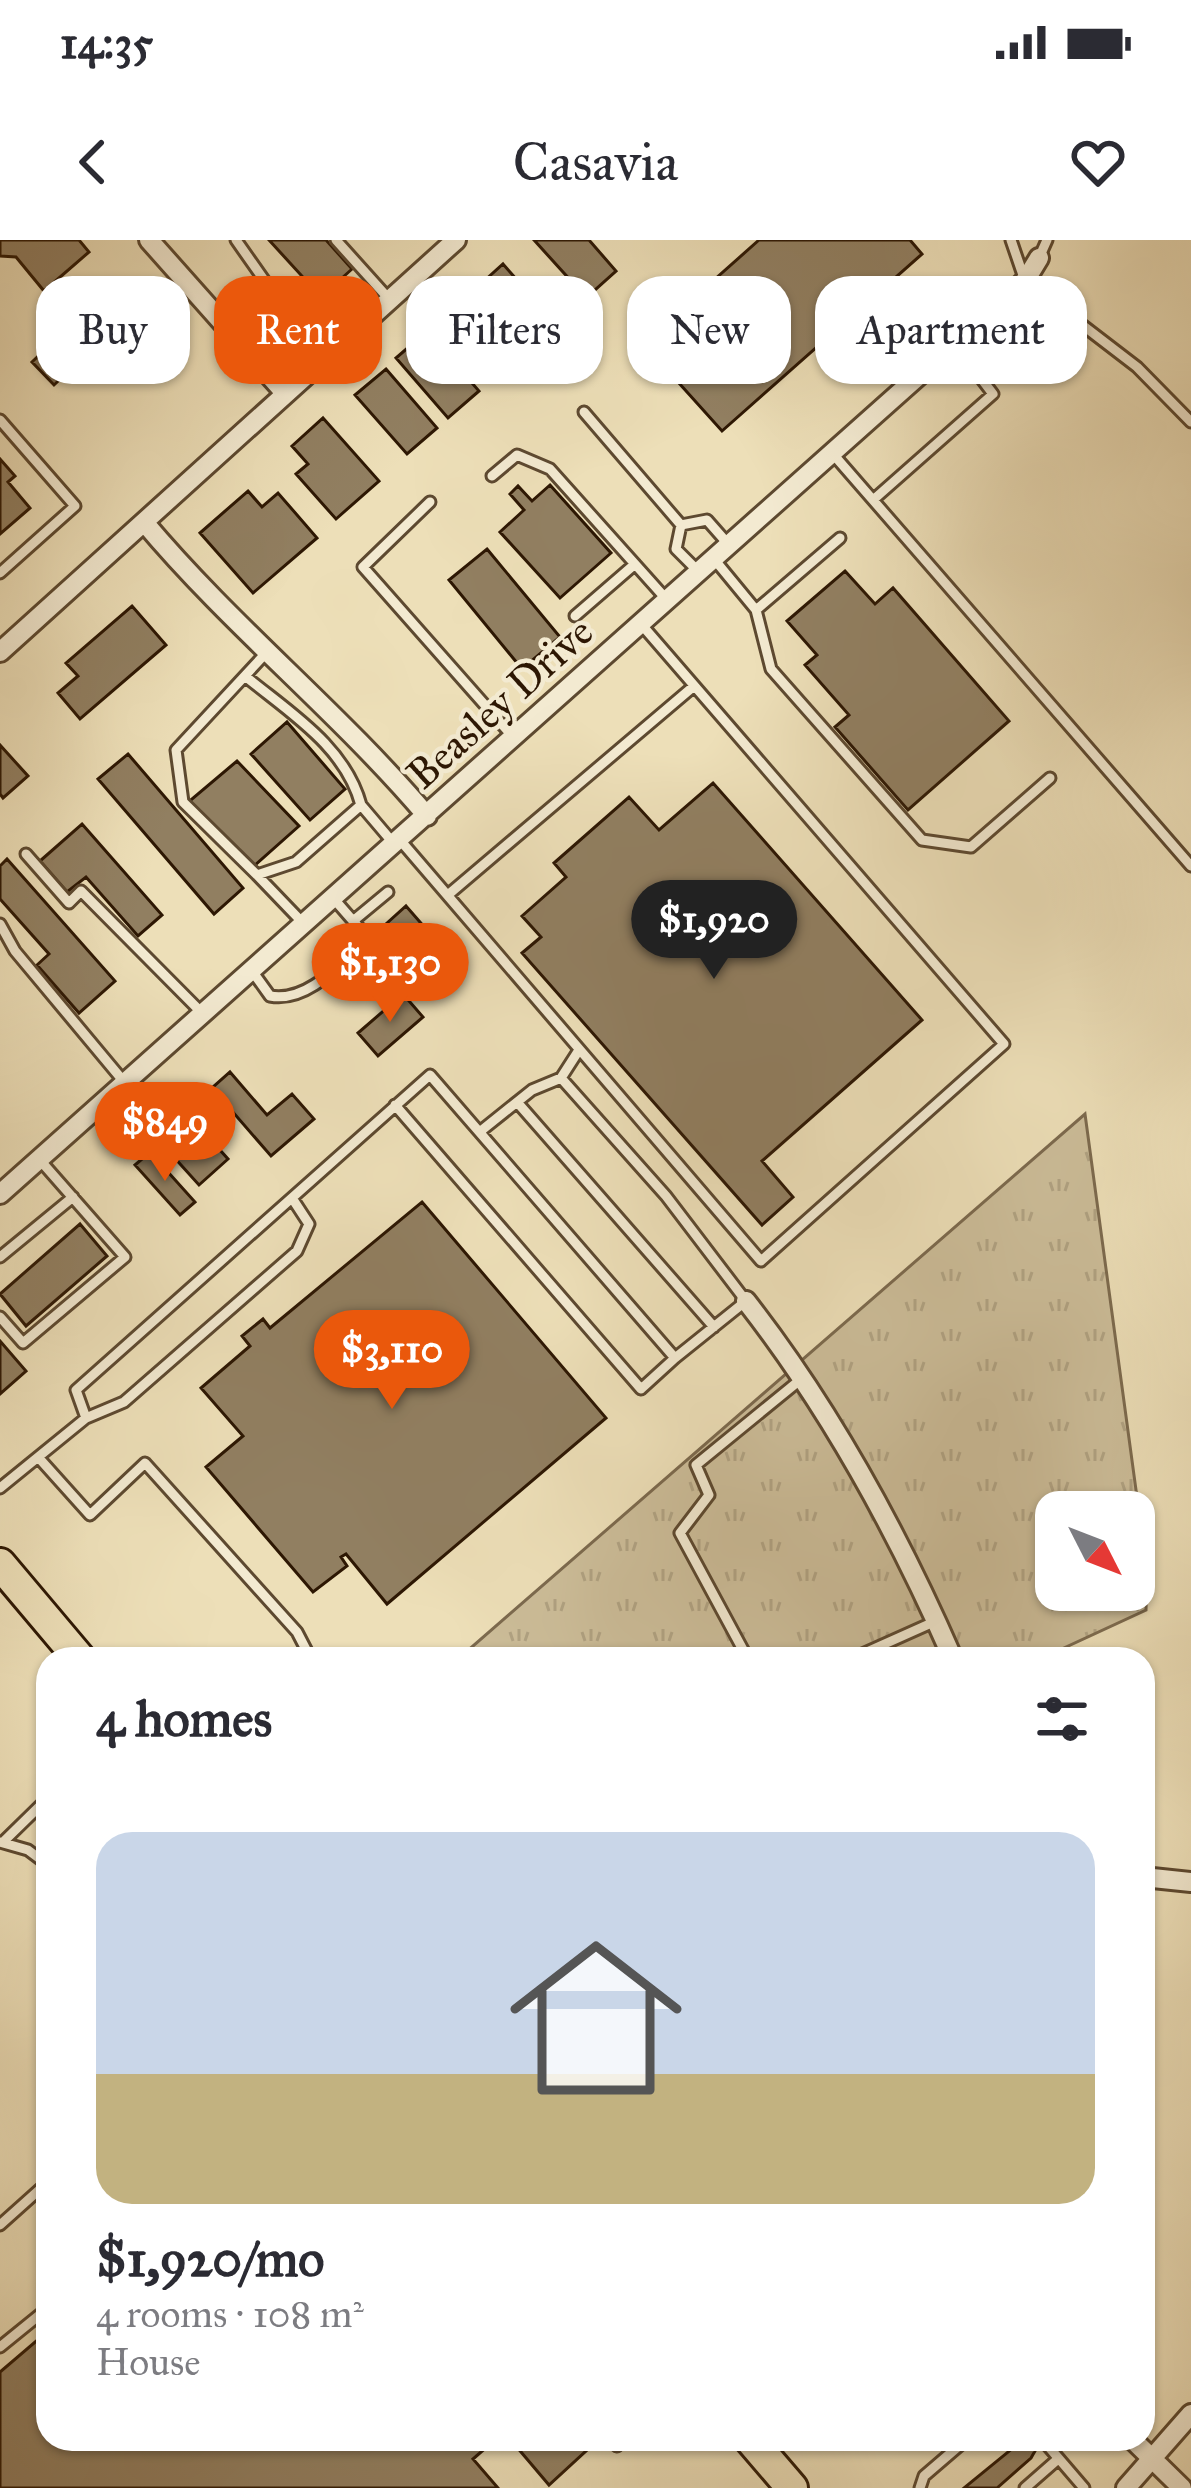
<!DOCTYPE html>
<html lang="en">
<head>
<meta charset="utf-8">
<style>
  body { margin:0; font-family:"IM FELL Great Primer",serif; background:#f7f7f7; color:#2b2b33; height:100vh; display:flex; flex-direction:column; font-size:45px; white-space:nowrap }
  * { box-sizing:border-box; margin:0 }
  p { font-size:39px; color:#7c7c81 }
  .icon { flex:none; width:66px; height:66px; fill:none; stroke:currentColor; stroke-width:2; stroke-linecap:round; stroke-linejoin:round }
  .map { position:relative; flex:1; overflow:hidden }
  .side { position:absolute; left:36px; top:1407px; width:1119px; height:804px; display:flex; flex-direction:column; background:#fff; border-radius:36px; box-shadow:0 3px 9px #0004 }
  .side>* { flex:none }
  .guide { position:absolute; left:36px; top:36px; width:1119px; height:108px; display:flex; gap:24px }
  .needle { width:78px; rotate:132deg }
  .buttons { position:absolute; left:1035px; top:1251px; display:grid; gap:24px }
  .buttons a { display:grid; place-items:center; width:120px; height:120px; border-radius:24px; background:#fff; box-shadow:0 3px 9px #0004; font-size:60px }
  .price { position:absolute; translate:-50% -102px; padding:0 27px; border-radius:42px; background:#ea580c; color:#fff; font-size:39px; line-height:78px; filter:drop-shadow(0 3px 6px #0008) }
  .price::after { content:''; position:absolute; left:50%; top:72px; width:36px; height:27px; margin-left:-18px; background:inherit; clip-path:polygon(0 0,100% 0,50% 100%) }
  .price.selected { background:#222; color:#fff }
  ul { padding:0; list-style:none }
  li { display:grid; align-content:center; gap:24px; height:636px; padding:0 60px }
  li span { display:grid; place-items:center; height:372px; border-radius:36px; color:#555 }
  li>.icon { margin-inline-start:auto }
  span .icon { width:216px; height:216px; fill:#fffc; stroke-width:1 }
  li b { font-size:51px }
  h2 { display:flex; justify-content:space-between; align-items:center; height:144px; padding:0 60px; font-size:51px }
  .chip { padding:0 42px; border-radius:36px; background:#fff; box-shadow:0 3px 9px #0004; font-size:42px; line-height:108px }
  .chip.selected { background:#ea580c; color:#fff }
  .status { display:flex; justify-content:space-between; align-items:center; height:84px; padding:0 60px; background:#fff; direction:ltr }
  .status svg { height:33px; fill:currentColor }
  header { display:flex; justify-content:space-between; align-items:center; height:156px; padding:0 60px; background:#fff; font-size:54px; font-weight:600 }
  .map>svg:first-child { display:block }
</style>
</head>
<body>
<div class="status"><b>14:35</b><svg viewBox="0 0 49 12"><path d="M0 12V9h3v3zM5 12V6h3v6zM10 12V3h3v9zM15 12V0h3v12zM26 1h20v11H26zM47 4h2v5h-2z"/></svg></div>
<header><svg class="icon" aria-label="back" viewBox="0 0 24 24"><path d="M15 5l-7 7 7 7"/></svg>Casavia<svg class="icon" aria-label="heart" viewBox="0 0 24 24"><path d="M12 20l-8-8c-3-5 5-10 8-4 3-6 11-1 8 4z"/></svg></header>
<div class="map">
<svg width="1191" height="2248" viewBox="0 0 1191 2248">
  <defs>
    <pattern id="grass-tufts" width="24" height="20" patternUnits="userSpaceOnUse" patternTransform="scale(3)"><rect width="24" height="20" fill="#ccbd99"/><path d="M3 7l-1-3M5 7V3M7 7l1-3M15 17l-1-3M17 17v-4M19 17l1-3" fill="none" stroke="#b0a282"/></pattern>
  </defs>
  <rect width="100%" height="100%" fill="#eddfb8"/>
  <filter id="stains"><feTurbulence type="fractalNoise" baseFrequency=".00167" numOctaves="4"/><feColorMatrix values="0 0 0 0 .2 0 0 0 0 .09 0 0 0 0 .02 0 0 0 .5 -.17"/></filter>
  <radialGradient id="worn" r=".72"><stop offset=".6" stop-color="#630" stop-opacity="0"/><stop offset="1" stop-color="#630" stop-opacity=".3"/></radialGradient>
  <path fill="url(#grass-tufts)" stroke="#7c6a4e" stroke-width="3" fill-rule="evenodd" d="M1085,874L1147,1331L1146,1370L1040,1419H458ZM1056,1272H1134V1350H1056Z"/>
  <path fill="#917f61" stroke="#2d1703" stroke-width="3" d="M0,0H79L89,12L44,51L16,17L0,16Z
    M269,0H326L352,29L321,57Z
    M534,0H589L616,31L568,74L554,58L572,42Z
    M759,0H910L922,14L722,191L643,103Z
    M503,24L555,83L525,110L473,51Z
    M103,54L125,77L54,145L32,122Z
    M427,91L479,151L448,178L396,118Z
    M386,129L437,188L407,214L355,155Z
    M323,178L379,241L336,279L296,234L308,224L292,206Z
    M0,219L15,236L8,242L30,268L0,294Z
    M550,245L611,313L560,358L500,292L524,270L510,254L518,246L532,261Z
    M248,251L262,267L278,253L317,298L253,353L200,293Z
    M487,309L560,397L522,429L449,340Z
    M845,331L875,364L893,348L1009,481L908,570L835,487L849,475L805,425L817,415L787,381Z
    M132,366L166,405L80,479L58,453L78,436L66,423Z
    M287,482L345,549L310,580L251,514Z
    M0,505L28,536L3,558L0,554Z
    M128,514L243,648L214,674L98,539Z
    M237,521L299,586L253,627L186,564Z
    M713,543L922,780L762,921L793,957L762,985L522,713L541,697L522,676L566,637L554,623L629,557L659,590Z
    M82,584L162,675L138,696L86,637L67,652L40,621Z
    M7,619L115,741L79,773L37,725L49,714L0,659V626Z
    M406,666L447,713L417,739L376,693Z
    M403,754L423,777L378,816L358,793Z
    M230,832L267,875L292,854L314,879L271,916L212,848Z
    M174,859L228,919L199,945L145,885Z
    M150,912L195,962L180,975L135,925Z
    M422,962L606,1178L387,1364L346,1314L341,1317L347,1326L313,1352L206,1227L243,1196L201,1148L250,1106L242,1096L263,1079L270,1088Z
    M80,984L107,1016L26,1086L0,1054Z
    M0,1101L26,1131L0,1154Z
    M48,2091V2199H473L477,2203L496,2199L473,2219L498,2248H0V2132Z
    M510,2199H578L587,2210L549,2245Z
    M1024,2199L1035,2211L1031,2218L997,2248H964Z"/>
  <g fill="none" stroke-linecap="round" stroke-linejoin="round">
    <g stroke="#5d4930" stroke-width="15">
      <path id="service" d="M236,0L321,121
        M336,0L389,59
        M1011,0L1025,41L1137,127L1191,182
        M1039,18L1047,0
        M584,172L681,285
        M0,180L75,266L0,333
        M833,214L1191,626
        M492,236L517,215L550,229L668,361
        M873,260L993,154L955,104
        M430,262L363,327L514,498
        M714,319L756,370L840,298
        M697,330L676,309L681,285L707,280L729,305
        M756,370L771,429L922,600L971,607L1050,538
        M575,376L635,324
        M266,413L176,510L183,562L257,635L296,622L361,565L395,605
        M245,436C290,473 345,506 361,565
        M400,600L761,1021L1004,804L641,384
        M26,614L69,663L81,651L203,774
        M257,635L303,683
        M449,654L694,446
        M334,659L409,745L422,748L443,734
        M353,681L388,652
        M0,684L15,711L125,843
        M252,731L270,756C309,763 341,722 368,698
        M561,838L579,810
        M517,862L714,1087
        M395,865L641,1149L675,1118
        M0,1017L73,957
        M0,1077L23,1103L125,1017L39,919
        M86,1178L124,1162L297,1011L309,984L292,958
        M38,1217L90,1275L145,1223L297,1392L311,1419
        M0,1248L86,1178L76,1150L430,835L675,1118L746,1061L666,956L561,838L532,850L482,890
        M748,1419L680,1293L709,1255L696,1225L800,1140
        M851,1419L936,1381
        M0,1602L28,1610L48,1625
        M3,1602L48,1558
        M0,1985L48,1942
        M0,2107L48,2068
        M611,2199L617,2206
        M1042,2199L1084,2248
        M920,2248L924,2236L967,2199
        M1025,2248L1058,2219"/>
    </g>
    <g stroke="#5d4930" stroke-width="24">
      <path id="minor" d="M149,0L285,153
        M144,282C232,387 339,472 427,576
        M0,412L456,0
        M0,954L1025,41L1039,18
        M746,1061C831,1170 898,1293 953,1419
        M1143,1637L1191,1642
        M1132,2199L1182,2248
        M1126,2248L1191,2174"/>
    </g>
    <g stroke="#2d1703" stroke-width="36">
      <path id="primary" d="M0,1324L80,1419
        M750,2199L792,2248"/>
    </g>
    <use href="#service" stroke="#f3ead1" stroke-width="9"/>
    <use href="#minor" stroke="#f3ead1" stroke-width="18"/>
    <use href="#primary" stroke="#eddfb8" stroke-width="30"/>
  </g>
  <g text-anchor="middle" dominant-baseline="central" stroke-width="9" stroke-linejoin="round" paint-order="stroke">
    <g font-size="42" fill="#2d1703" stroke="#f3ead1">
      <text transform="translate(500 463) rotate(-42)">Beasley Drive</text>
    </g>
  </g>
  <rect width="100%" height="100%" filter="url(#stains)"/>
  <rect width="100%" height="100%" fill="url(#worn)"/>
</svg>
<div class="buttons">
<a><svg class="needle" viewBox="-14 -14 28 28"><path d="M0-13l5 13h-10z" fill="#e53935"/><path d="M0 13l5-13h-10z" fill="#7c7c81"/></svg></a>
</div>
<b class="price selected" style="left:714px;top:742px">$1,920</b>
<b class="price" style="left:390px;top:785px">$1,130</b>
<b class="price" style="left:165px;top:944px">$849</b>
<b class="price" style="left:392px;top:1172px">$3,110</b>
<div class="guide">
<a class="chip">Buy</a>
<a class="chip selected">Rent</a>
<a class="chip">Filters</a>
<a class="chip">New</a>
<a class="chip">Apartment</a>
</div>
<section class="side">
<h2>4 homes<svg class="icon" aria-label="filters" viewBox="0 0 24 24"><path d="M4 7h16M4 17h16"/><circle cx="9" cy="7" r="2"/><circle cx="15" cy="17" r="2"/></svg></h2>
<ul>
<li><span style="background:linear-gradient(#c9d6e8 65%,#c2b280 0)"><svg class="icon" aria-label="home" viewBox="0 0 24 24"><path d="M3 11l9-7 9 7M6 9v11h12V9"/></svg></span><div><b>$1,920/mo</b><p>4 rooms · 108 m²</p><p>House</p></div></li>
</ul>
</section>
</div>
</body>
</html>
